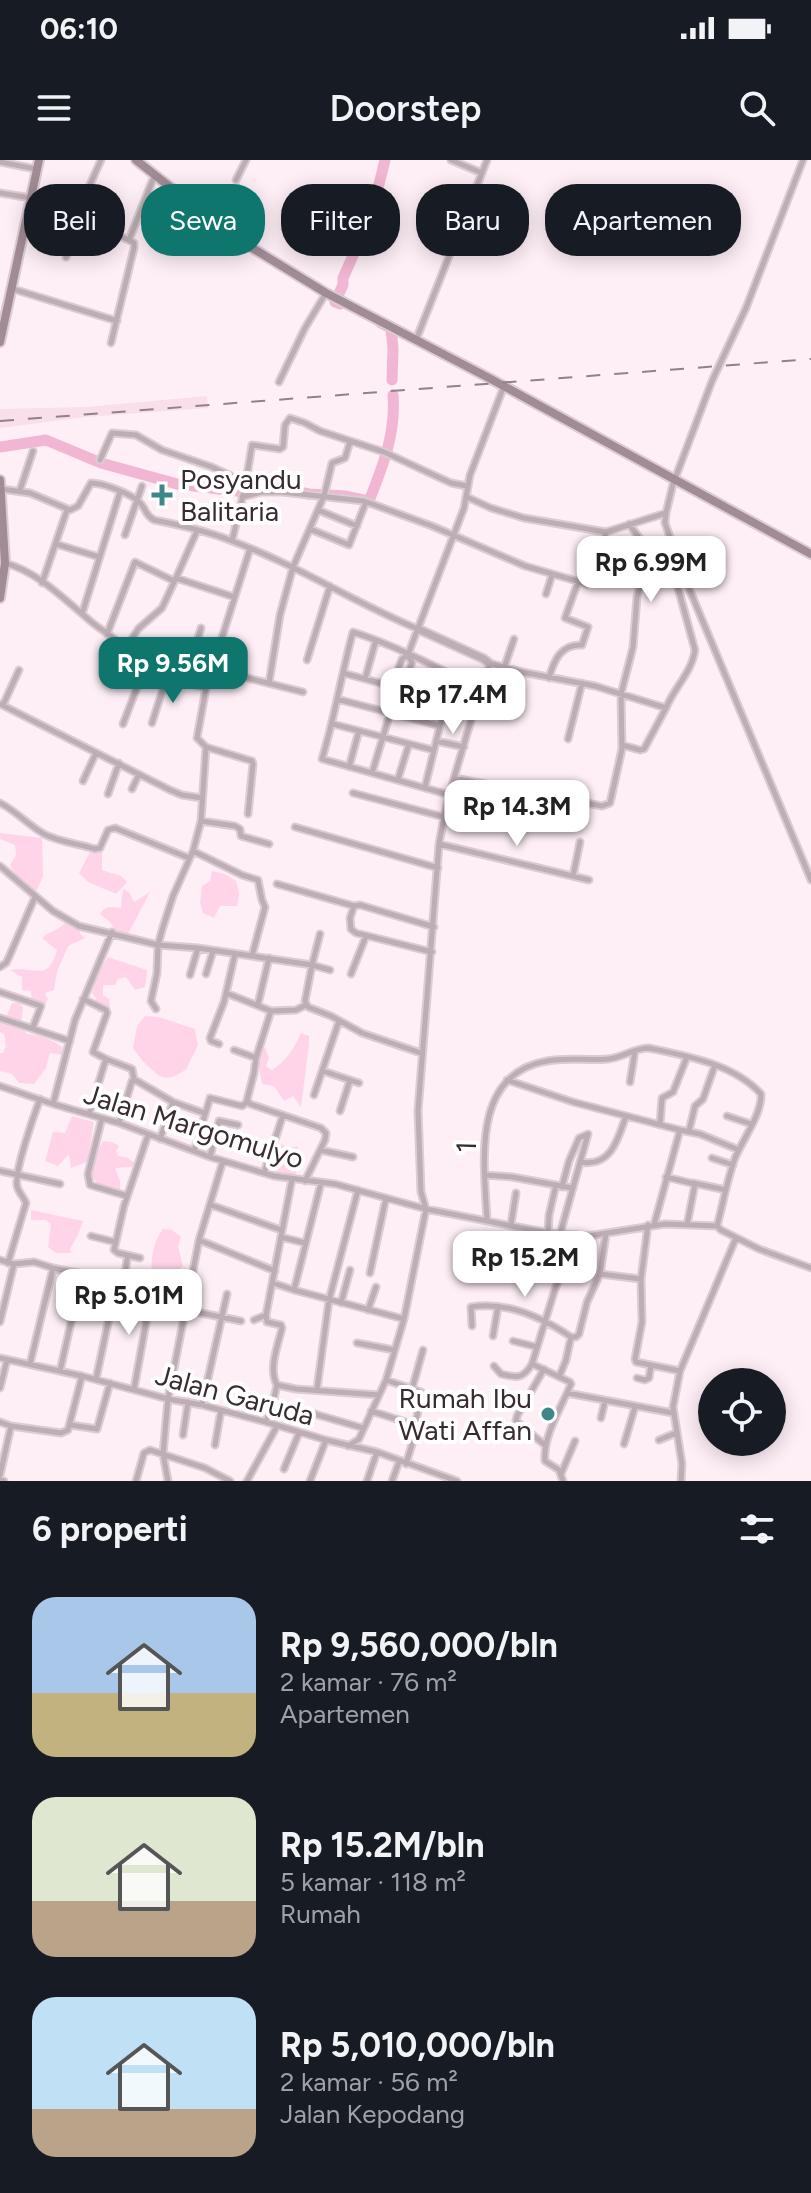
<!DOCTYPE html>
<html lang="id">
<head>
<meta charset="utf-8">
<style>
  body { margin:0; font-family:Figtree,sans-serif; background:#242831; color:#f1f3f6; height:100vh; display:flex; flex-direction:column; font-size:30px; white-space:nowrap }
  * { box-sizing:border-box; margin:0 }
  p { font-size:26px; color:#9ea1a6 }
  .icon { flex:none; width:44px; height:44px; fill:none; stroke:currentColor; stroke-width:2; stroke-linecap:round; stroke-linejoin:round }
  .map { position:relative; height:1321px; overflow:hidden }
  .drawer { display:flex; flex-direction:column; background:#171b24; flex:1 }
  .drawer>* { flex:none }
  .guide { position:absolute; left:24px; top:24px; width:764px; height:72px; display:flex; gap:16px }
  .buttons { position:absolute; left:698px; top:1208px; display:grid; gap:16px }
  .buttons a { display:grid; place-items:center; width:88px; height:88px; border-radius:50%; background:#171b24; box-shadow:0 4px 20px #0003; font-size:40px }
  .price { position:absolute; translate:-50% -68px; padding:0 18px; border-radius:16px; background:#fff; color:#222; font-size:26px; line-height:52px; filter:drop-shadow(0 2px 4px #0008) }
  .price::after { content:''; position:absolute; left:50%; top:48px; width:24px; height:18px; margin-left:-12px; background:inherit; clip-path:polygon(0 0,100% 0,50% 100%) }
  .price.selected { background:#0f766e; color:#fff }
  ul { padding:0; list-style:none }
  li { display:flex; align-items:center; gap:24px; height:200px; padding:0 32px }
  li span { display:grid; place-items:center; flex:none; width:224px; height:160px; border-radius:24px; color:#555 }
  li>.icon { margin-inline-start:auto }
  span .icon { width:96px; height:96px; fill:#fffc; stroke-width:1 }
  li b { font-size:34px }
  h2 { display:flex; justify-content:space-between; align-items:center; height:96px; padding:0 32px; font-size:34px }
  .pill { padding:0 28px; border-radius:32px; background:#171b24; box-shadow:0 4px 20px #0003; font-size:28px; line-height:72px }
  .pill.selected { background:#0f766e; color:#fff }
  .status { display:flex; justify-content:space-between; align-items:center; height:56px; padding:0 40px; background:#171b24; direction:ltr }
  .status svg { height:22px; fill:currentColor }
  header { display:flex; justify-content:space-between; align-items:center; height:104px; padding:0 32px; background:#171b24; font-size:36px; font-weight:600 }
  .map>svg:first-child { display:block }
</style>
</head>
<body>
<div class="status"><b>06:10</b><svg viewBox="0 0 49 12"><path d="M0 12V9h3v3zM5 12V6h3v6zM10 12V3h3v9zM15 12V0h3v12zM26 1h20v11H26zM47 4h2v5h-2z"/></svg></div>
<header><svg class="icon" aria-label="menu" viewBox="0 0 24 24"><path d="M4 6h16M4 12h16M4 18h16"/></svg>Doorstep<svg class="icon" aria-label="search" viewBox="0 0 24 24"><circle cx="10" cy="10" r="6"/><path d="M15 15l6 6"/></svg></header>
<div class="map">
<svg width="811" height="1321" viewBox="0 0 811 1321">
  <rect width="100%" height="100%" fill="#feeff6"/>
  <path fill="#f9deeb" d="M207,236L208,248L86,257L0,268V249L86,247Z"/>
  <path fill="#ffd4e8" d="M0,673L42,678L43,716L37,730C26,729 15,715 10,705L16,695L15,685L0,679Z
    M102,690V710L121,716L127,722L116,734L88,722L79,713L90,692Z
    M212,711L225,714L236,721L239,734L237,746H220L214,758L203,753L200,742L202,726L210,721Z
    M124,729L129,732L134,742L150,732L128,774L116,771L110,762L100,754C106,745 111,747 121,748L122,735Z
    M66,762L80,767V774L85,778L68,786L57,812L54,830L45,833L48,839L44,847L37,848L32,841L31,831L22,830V817L10,810C35,806 48,823 57,790L42,778C50,771 59,770 66,762Z
    M108,797L147,810L145,827L135,830L126,817L118,819L115,825H103V835L109,839L110,850L98,853L94,845L96,838L92,833L96,818Z
    M12,843H18L23,847L21,867L27,874C41,875 51,879 62,887V895L50,893L46,908L34,924L19,923L12,914L0,911V893H3L6,886L4,874L0,872V861L5,860Z
    M145,856L159,857L195,869L198,885L186,910C181,912 173,918 168,918C157,919 138,896 133,888L137,866Z
    M301,873L309,876V884L301,947L293,936L284,941L274,926L262,924L257,898L265,887L269,898L266,906L272,910C288,899 293,890 301,873Z
    M72,956L94,962L87,1002L71,1008L69,994L58,1006L45,1001L53,972L65,973Z
    M103,981L112,982L119,986L116,991L118,996L126,997L135,1003L132,1007L115,1008L120,1021V1030L98,1024L92,1017L93,998Z
    M281,984L290,988L298,986L296,1016L271,1012C265,1001 275,992 281,984Z
    M31,1050L83,1061L78,1075L70,1089L71,1093H56L48,1087L51,1064L45,1060H31Z
    M163,1069L172,1070L181,1077L178,1086L183,1106L173,1113L175,1117L171,1119L165,1117L157,1121L152,1115C150,1101 154,1079 163,1069Z"/>
  <g fill="none" stroke-linecap="round" stroke-linejoin="round">
    <path stroke="#f1b6d2" stroke-width="11" d="M340,144L335,142L343,125V118L372,53L385,0
      M381,163L391,168L393,189L392,220
      M0,287L46,280L101,303L177,324L246,332L277,328L309,334L346,336L369,341C383,306 396,273 393,235"/>
    <g stroke="#dbccd3" stroke-width="9">
      <path id="minor" d="M101,0L76,56L83,61L129,80
        M451,0L482,13
        M803,0L746,148L712,221L673,324L666,353L665,363L683,414L811,720
        M0,2L36,9
        M236,20L246,0
        M0,33L31,38
        M66,97L83,61
        M13,129L117,161
        M416,180L487,0
        M111,183L134,88V83L129,80L155,14
        M279,222L305,168L326,133
        M100,300L112,273L136,275L162,290L212,307L246,323
        M1,329L30,333L70,350L78,346L91,323C103,323 133,334 141,344C147,351 145,355 154,360C180,365 207,371 232,381C297,405 355,443 418,469
        M20,330L33,291
        M242,337L261,332H282L364,341L432,366L525,406L587,424L593,419L606,372
        M467,337L491,348L524,358L606,372L666,353
        M318,350L357,366
        M310,369L349,385L366,342
        M125,375L142,326
        M232,381L245,327L252,285L280,289L283,287L285,265L290,258L305,263L320,271L384,292L451,323L467,326
        M56,384L99,397
        M647,397L677,395
        M5,403C39,412 67,442 94,464C103,471 116,478 123,488C129,496 127,503 135,509L206,528
        M176,418L197,371
        M42,423L67,350
        M546,434L552,415
        M82,454L120,332
        M107,474L135,402L174,421
        M125,490L138,469L162,448L176,418L234,437
        M307,500L330,426
        M504,508L514,479
        M212,509L303,532
        M104,510L112,494L122,486
        M140,511L145,486
        M343,513L446,541
        M549,518C554,500 561,484 582,485L588,467L565,458L578,422
        M365,519L376,480
        M185,523L201,468
        M269,523L280,455L293,407L324,336L332,303L345,298L350,282
        M392,525L402,499L408,495L412,484L464,348L470,315L504,226
        M403,528L412,502L408,496
        M337,539L440,566
        M0,544L170,630L182,635L202,638
        M3,545L19,510
        M152,563L166,519
        M123,564L143,512
        M333,564L433,590
        M568,579L582,523
        M436,581L464,587
        M622,585L640,590L644,589L666,548
        M349,607L359,571
        M372,613L398,527
        M454,618L602,646L610,643L622,589L621,534L633,487L637,437L647,397L643,383L629,364
        M398,619L409,584
        M83,621L96,593
        M425,627L446,541L455,516
        M132,629L139,614
        M353,633L444,657
        M108,634L119,603
        M450,635L322,599C335,557 341,515 353,472C397,486 440,508 480,530
        M0,643C16,651 28,665 44,674C59,682 79,684 95,689L100,688L108,670L115,668L189,698
        M248,654L253,604L252,601L206,587L197,578L206,528L250,389
        M201,661L235,666L240,669L241,676L269,684
        M522,661L528,633
        M295,667L438,708
        M439,684L589,720
        M193,691L242,715L258,720L262,740L265,747L252,796
        M0,706L53,751L79,766L158,785L198,788L312,805L305,841L308,847L331,856L362,873L421,893
        M573,716L580,682
        M277,724L354,746L360,745L434,767
        M354,746L350,758L351,769L356,773L432,792
        M320,774L312,805L330,810
        M0,807L6,803L9,797L35,737
        M206,814L213,791
        M351,814L366,776
        M190,815L198,788
        M0,832L41,846L33,867
        M226,833L271,851
        M83,839L106,850L107,853L93,892L106,899L89,954
        M258,844L269,798
        M156,849L151,841L157,813L158,785L163,767L173,736L193,691L201,661L206,587
        M0,858L70,881
        M219,884L211,881L210,878L224,842L235,794
        M234,890L256,898
        M106,899L132,909L134,919
        M323,911L359,923
        M507,920L573,942L680,970L654,1065
        M630,922L635,891
        M0,926L53,944L119,963L210,997L274,1016L335,1024L426,1049L548,1073L588,1076L665,1064L717,1066L721,1070L759,1089L811,1108
        M314,935L339,861
        M173,942L204,953
        M53,944L75,860L112,772
        M340,951L350,920
        M727,956L751,964
        M102,958L88,1014L90,1025L127,1036
        M119,963L132,921H137L173,942L160,979
        M660,965L662,938L673,932L687,897
        M680,970L700,974L739,990
        M689,971L695,946L703,939L715,905
        M320,990L353,997
        M194,991L210,938L242,946L247,942
        M210,997L219,961L238,965
        M712,998L733,1005
        M580,1002C611,1008 618,979 626,956
        M0,1011L60,1024
        M264,1013L283,955
        M485,1015L512,1017L572,1028
        M666,1017L695,1024L687,1065
        M305,1021L325,980L326,973L321,968L250,944L247,940L254,913L256,898L271,851L296,850L306,845
        M321,1023L294,1130L404,1159
        M693,1023L726,1030
        M211,1045L281,1070
        M487,1060C484,1002 471,914 547,901C567,897 588,901 608,899C622,898 634,888 649,888C687,896 734,904 761,934C762,954 743,979 735,998C727,1020 723,1044 717,1066
        M511,1064L516,1033
        M648,1065L641,1119L642,1162L635,1199L636,1202L680,1211
        M548,1073L549,1055L556,1025
        M560,1074L588,974L579,978L569,1001L562,1027
        M91,1076L115,1082
        M281,1077L305,1083
        M199,1080L275,1111
        M140,1098L118,1093L114,1090L124,1046L148,975
        M0,1100L14,1104L34,1102L53,1108L117,1121L187,1138
        M8,1103L26,1043C24,1037 18,1032 17,1026C14,1012 34,955 40,939
        M370,1113L386,1038
        M600,1114L606,1074
        M124,1123L127,1099
        M273,1123L294,1130
        M341,1143L350,1110
        M186,1150L241,1161
        M368,1150L376,1127
        M254,1160L266,1155
        M0,1162L14,1104
        M472,1166L471,1147C506,1141 543,1158 571,1177H576L579,1174L587,1142L600,1114L641,1119
        M493,1176L498,1147
        M513,1181L537,1187
        M357,1183L394,1190
        M0,1198L82,1216L168,1239L202,1245L266,1262L326,1280L377,1292L457,1321
        M30,1204L53,1108
        M494,1206L501,1214C517,1218 523,1219 532,1204
        M544,1209L517,1256L516,1261L546,1286
        M60,1211L82,1114
        M559,1217L566,1200L571,1177
        M637,1218L645,1220L649,1218L651,1205
        M96,1219L117,1121
        M386,1220L421,1232L413,1281L406,1304
        M277,1225L296,1229L379,1235
        M0,1228L7,1200
        M134,1229L152,1130
        M317,1229L329,1140L358,1030
        M412,1229L423,1190
        M567,1233L571,1224L570,1222L532,1204L555,1129L576,1076
        M273,1242L277,1225C268,1209 278,1185 282,1168L281,1165L267,1162L266,1155L292,1019
        M202,1245L227,1134
        M371,1251L415,1265
        M601,1258L605,1241
        M0,1262L11,1266L0,1315
        M266,1262L273,1242L363,1268
        M71,1265L97,1269L110,1223
        M11,1266L61,1273L68,1270L82,1216
        M183,1275L188,1242
        M659,1280L676,1273
        M624,1284L635,1247
        M215,1285L221,1250
        M348,1286L359,1279L386,1220L404,1159L426,1049L421,1032L418,951L439,684L444,657L454,618L480,530L489,507V503L522,512L595,526L666,548C674,528 692,512 695,490L678,428L683,414
        M284,1309L299,1273
        M561,1314L575,1281
        M0,1320L4,1321
        M136,1321L144,1293L150,1290L205,1308L230,1321
        M168,1321L163,1294L168,1239L199,1080L223,1001
        M247,1321L277,1266
        M310,1321L326,1280
        M367,1321L377,1292
        M392,1321L399,1302
        M563,1321L559,1310L545,1301C543,1278 558,1253 567,1233L673,1253
        M681,1321L682,1304L673,1247L680,1211L736,1078"/>
    </g>
    <g stroke="#dbccd3" stroke-width="11">
      <path id="tertiary" d="M418,469L484,499L489,503"/>
    </g>
    <g stroke="#dbccd3" stroke-width="12">
      <path id="secondary" d="M136,0L231,75L326,133L489,218L811,394
        M0,182L39,0
        M0,320L5,403L0,438"/>
    </g>
    <use href="#minor" stroke="#bdadb4" stroke-width="5"/>
    <use href="#tertiary" stroke="#bdadb4" stroke-width="7"/>
    <use href="#secondary" stroke="#a18b95" stroke-width="8"/>
    <path stroke="#908288" stroke-width="2" stroke-dasharray="14 14" stroke-linecap="butt" d="M0,261L811,199"/>
  </g>
  <g fill="#3e8789" stroke="#fff" stroke-width="3">
    <path d="M158 323h8v8h8v8h-8v8h-8v-8h-8v-8h8z"/>
    <circle cx="548" cy="1254" r="8"/>
  </g>
  <g text-anchor="middle" dominant-baseline="central" stroke-width="8" stroke-linejoin="round" paint-order="stroke">
    <g font-size="28" fill="#392b31" stroke="#fff" text-anchor="start">
      <text x="180" y="319">Posyandu<tspan x="180" dy="32">Balitaria</tspan></text>
      <text x="532" y="1238" text-anchor="end">Rumah Ibu<tspan x="532" dy="32">Wati Affan</tspan></text>
    </g>
    <g font-size="28" fill="#392b31" stroke="#fff">
      <text transform="translate(194 966) rotate(17)">Jalan Margomulyo</text>
      <text transform="translate(466 987) rotate(-88)">1</text>
      <text transform="translate(235 1235) rotate(15)">Jalan Garuda</text>
    </g>
  </g>
</svg>
<div class="buttons">
<a><svg class="icon" aria-label="locate" viewBox="0 0 24 24"><circle cx="12" cy="12" r="6"/><path d="M12 2v4M12 18v4M2 12h4M18 12h4"/></svg></a>
</div>
<b class="price" style="left:651px;top:444px">Rp 6.99M</b>
<b class="price selected" style="left:173px;top:545px">Rp 9.56M</b>
<b class="price" style="left:453px;top:576px">Rp 17.4M</b>
<b class="price" style="left:517px;top:688px">Rp 14.3M</b>
<b class="price" style="left:525px;top:1139px">Rp 15.2M</b>
<b class="price" style="left:129px;top:1177px">Rp 5.01M</b>
<div class="guide">
<a class="pill">Beli</a>
<a class="pill selected">Sewa</a>
<a class="pill">Filter</a>
<a class="pill">Baru</a>
<a class="pill">Apartemen</a>
</div>
</div>
<section class="drawer">
<h2>6 properti<svg class="icon" aria-label="filters" viewBox="0 0 24 24"><path d="M4 7h16M4 17h16"/><circle cx="9" cy="7" r="2"/><circle cx="15" cy="17" r="2"/></svg></h2>
<ul>
<li><span style="background:linear-gradient(#a9c7e8 60%,#c2b280 0)"><svg class="icon" aria-label="home" viewBox="0 0 24 24"><path d="M3 11l9-7 9 7M6 9v11h12V9"/></svg></span><div><b>Rp 9,560,000/bln</b><p>2 kamar · 76 m²</p><p>Apartemen</p></div></li>
<li><span style="background:linear-gradient(#dfe7d0 65%,#b9a48a 0)"><svg class="icon" aria-label="home" viewBox="0 0 24 24"><path d="M3 11l9-7 9 7M6 9v11h12V9"/></svg></span><div><b>Rp 15.2M/bln</b><p>5 kamar · 118 m²</p><p>Rumah</p></div></li>
<li><span style="background:linear-gradient(#bfe0f5 70%,#b9a48a 0)"><svg class="icon" aria-label="home" viewBox="0 0 24 24"><path d="M3 11l9-7 9 7M6 9v11h12V9"/></svg></span><div><b>Rp 5,010,000/bln</b><p>2 kamar · 56 m²</p><p>Jalan Kepodang</p></div></li>
</ul>
</section>
</body>
</html>
